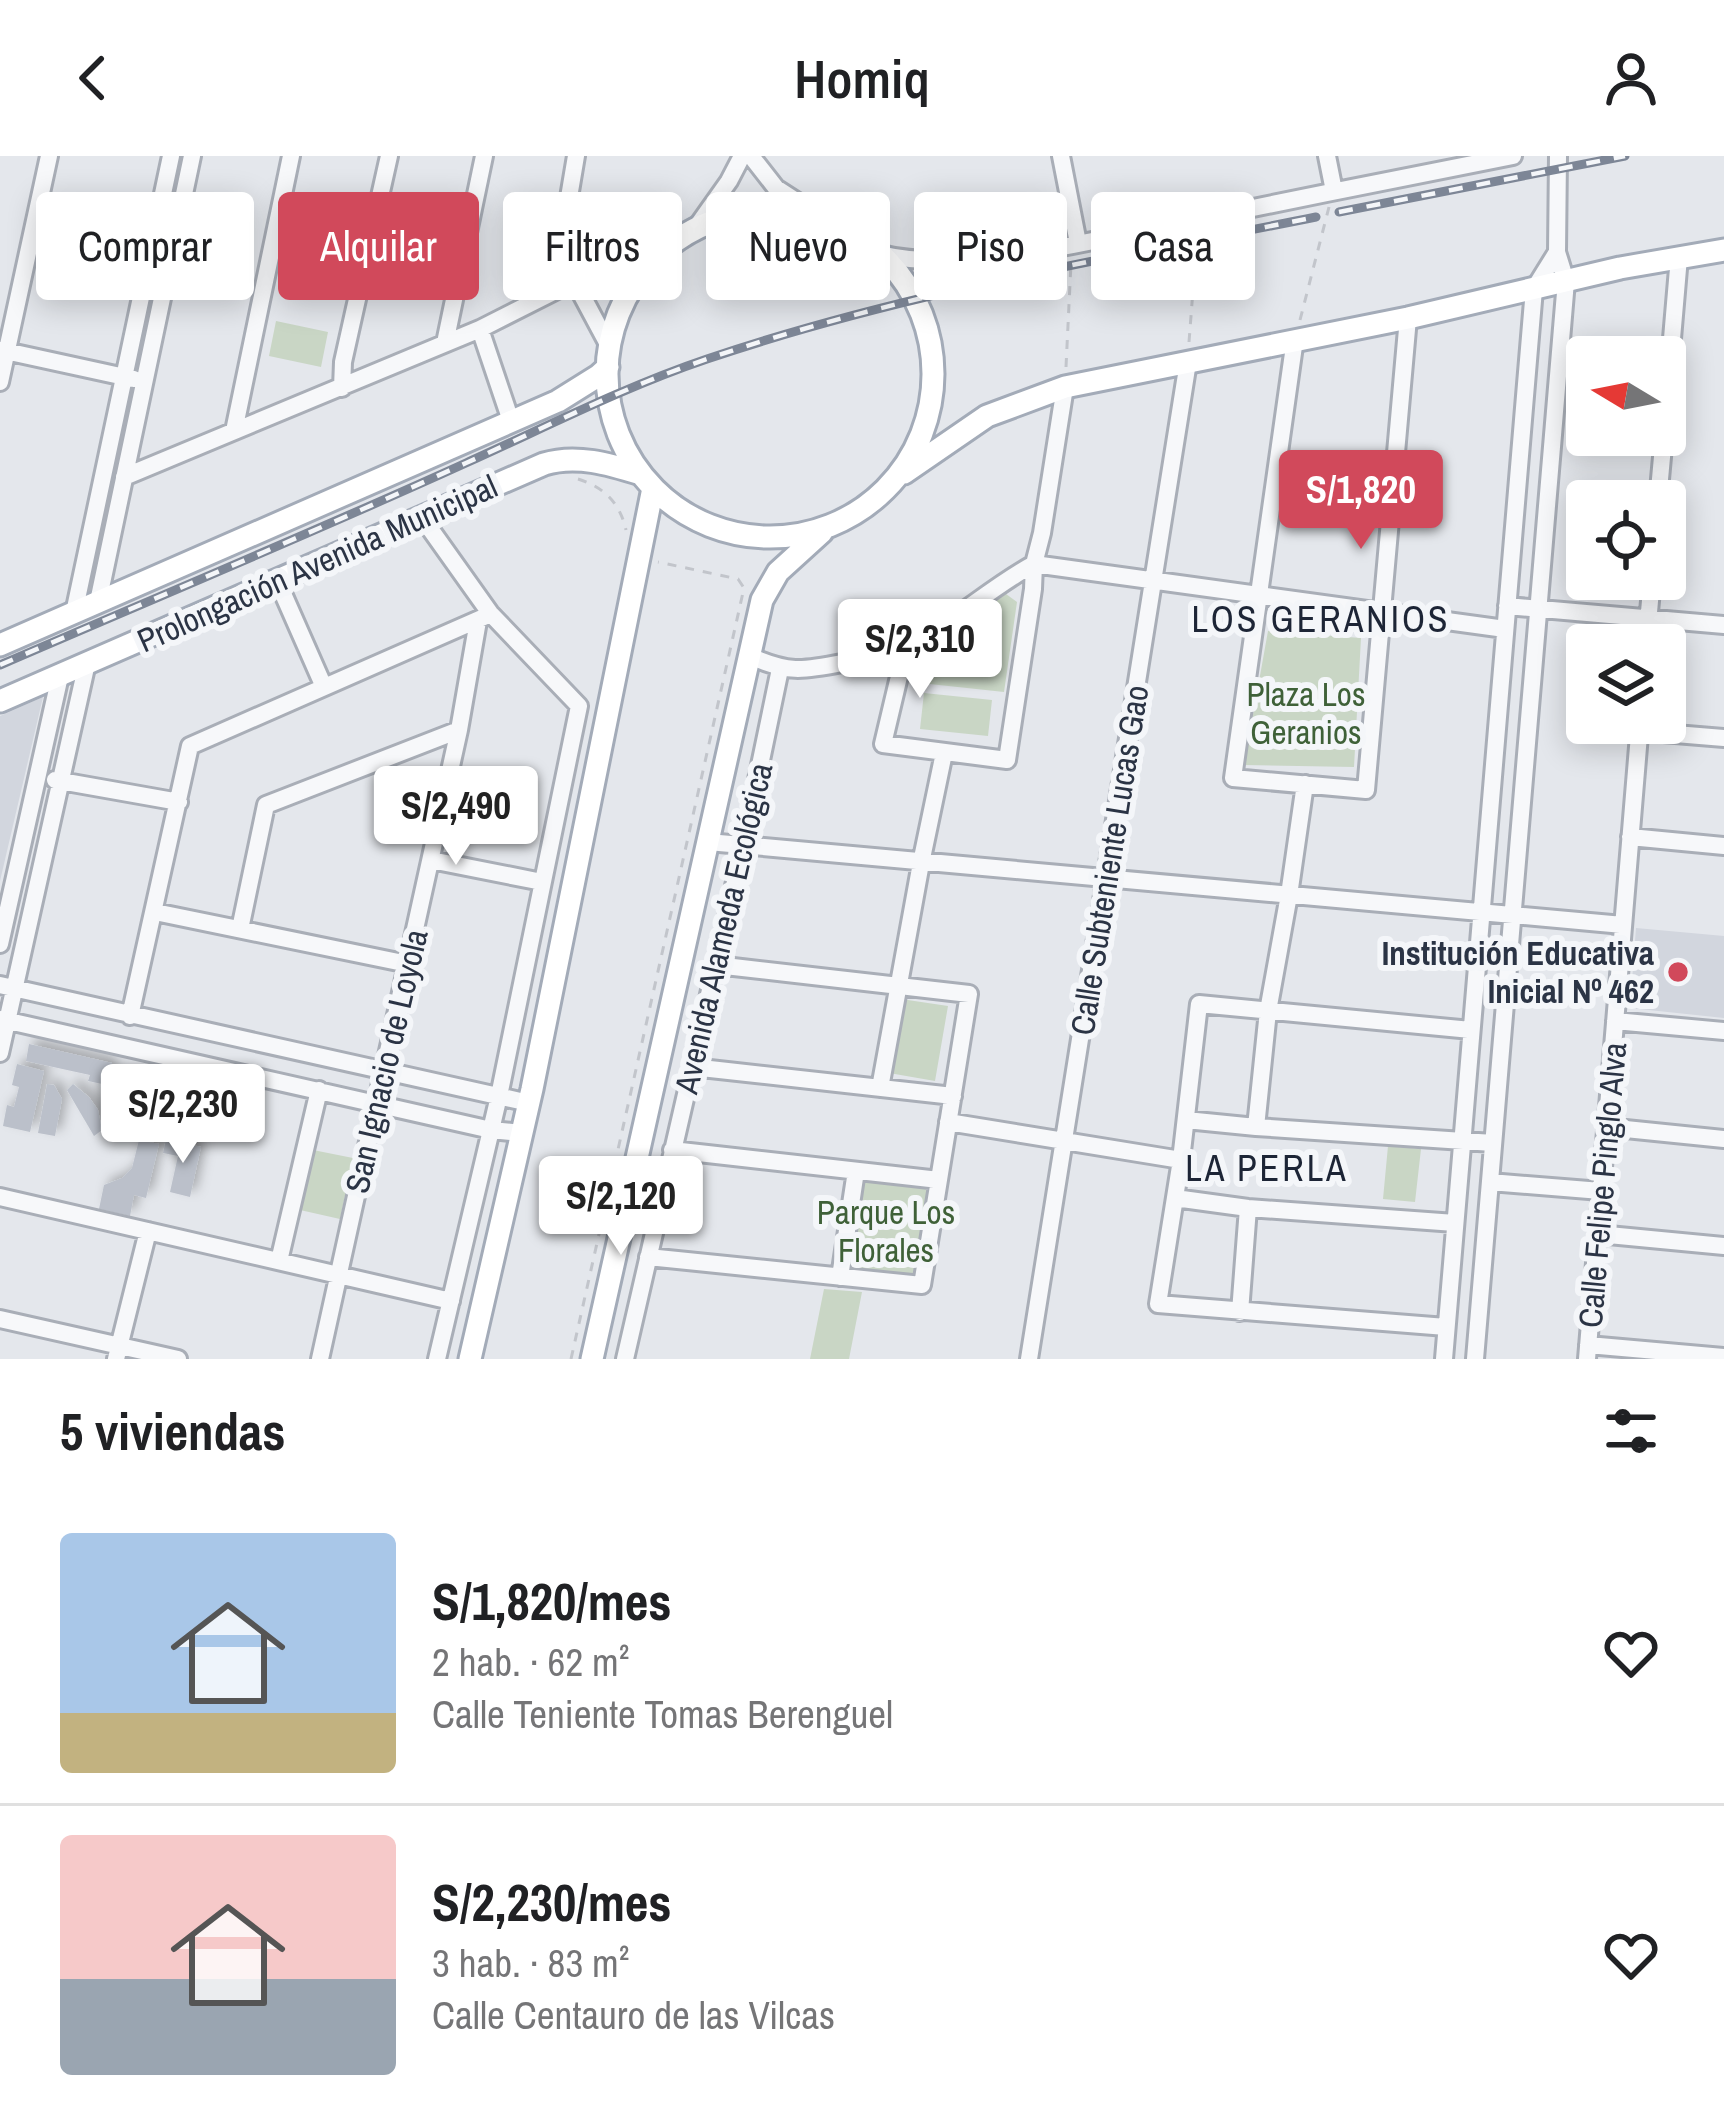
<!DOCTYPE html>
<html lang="es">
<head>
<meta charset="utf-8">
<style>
  body { margin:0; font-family:"Archivo Narrow",sans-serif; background:#f2f2f2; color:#202124; height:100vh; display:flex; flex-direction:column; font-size:45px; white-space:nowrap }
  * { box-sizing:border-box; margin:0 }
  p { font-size:39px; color:#757577 }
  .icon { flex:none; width:66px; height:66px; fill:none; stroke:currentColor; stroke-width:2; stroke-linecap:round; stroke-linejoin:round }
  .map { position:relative; height:1203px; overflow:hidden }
  .drawer { display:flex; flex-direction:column; background:#fff; flex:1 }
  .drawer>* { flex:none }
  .guide { position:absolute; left:36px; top:36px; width:1653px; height:108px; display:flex; gap:24px }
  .needle { width:78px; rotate:280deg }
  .tools { position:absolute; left:1566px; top:180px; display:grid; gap:24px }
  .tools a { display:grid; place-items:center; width:120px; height:120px; border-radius:12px; background:#fff; box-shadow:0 6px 30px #0003; font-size:60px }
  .price { position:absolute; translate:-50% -102px; padding:0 27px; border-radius:12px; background:#fff; color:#222; font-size:39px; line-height:78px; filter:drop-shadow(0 3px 6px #0008) }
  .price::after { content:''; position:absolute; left:50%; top:72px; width:36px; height:27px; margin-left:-18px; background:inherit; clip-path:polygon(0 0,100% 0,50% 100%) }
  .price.active { background:#d1495b; color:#fff }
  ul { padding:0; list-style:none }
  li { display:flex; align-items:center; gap:36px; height:300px; padding:0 60px }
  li+li { border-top:3px solid #e0e0e0 }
  li span { display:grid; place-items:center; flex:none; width:336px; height:240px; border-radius:12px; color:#555 }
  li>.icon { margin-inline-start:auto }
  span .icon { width:144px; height:144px; fill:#fffc; stroke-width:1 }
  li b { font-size:51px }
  h2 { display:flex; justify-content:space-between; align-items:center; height:144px; padding:0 60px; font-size:51px }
  .pill { padding:0 42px; border-radius:12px; background:#fff; box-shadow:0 6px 30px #0003; font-size:42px; line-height:108px }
  .pill.active { background:#d1495b; color:#fff }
  header { display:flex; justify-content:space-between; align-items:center; height:156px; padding:0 60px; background:#fff; font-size:54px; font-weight:600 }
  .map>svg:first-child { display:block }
</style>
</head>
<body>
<header><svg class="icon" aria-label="back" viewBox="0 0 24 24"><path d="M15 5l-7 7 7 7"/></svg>Homiq<svg class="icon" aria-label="person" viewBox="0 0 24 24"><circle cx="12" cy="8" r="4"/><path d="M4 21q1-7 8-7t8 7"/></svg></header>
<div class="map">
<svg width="1724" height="1203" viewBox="0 0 1724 1203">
  <defs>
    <filter id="shadow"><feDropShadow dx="6" dy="-6" stdDeviation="6" flood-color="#0004"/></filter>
  </defs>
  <rect width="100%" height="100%" fill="#e4e7ec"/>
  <path fill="#d2d6de" d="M43,541L0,725V560Z
    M1636,772L1724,780V862L1630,852Z"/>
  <path fill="#c9d6c5" d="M276,165L328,176L321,211L269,200Z
    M1006,438L1017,446L1004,536L911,526L917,498Z
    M1268,475L1361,482L1354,611L1244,609Z
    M924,537L992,544L988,580L920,573Z
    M901,843L948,850L935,925L889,917Z
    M134,919L166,925L154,982L123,975Z
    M1388,990L1421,993L1415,1046L1383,1043Z
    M313,994L353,1002L340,1063L300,1054Z
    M859,1025L921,1029L928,1035L915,1119L909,1125L849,1119Z
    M824,1133L862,1136L849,1203H810Z"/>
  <path fill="#bbc0ca" filter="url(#shadow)" d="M29,888L112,907L107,929L88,925L90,919L26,905Z
    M17,908L44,915L30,976L3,970L7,949L14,951L19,931L12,929Z
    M47,928L54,929L62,943L55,980L38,977Z
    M73,928L89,941L98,954L102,974L94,980L67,934Z
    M166,983L201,991L190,1041L170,1036L178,1000L163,997Z
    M139,984L159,988L146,1042L134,1039L130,1060L99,1053L104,1029L122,1022L132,1012Z"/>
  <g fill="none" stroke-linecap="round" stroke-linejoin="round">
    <g stroke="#a9aeb7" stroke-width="22">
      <path id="minor" d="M751,0L776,32L824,63
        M1061,0L1078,87
        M1327,0L1334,35
        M695,73L729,25L742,0
        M880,98C965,119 1093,84 1179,67C1290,44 1402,22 1513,0
        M553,136L576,0
        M480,173L511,265
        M1295,183L1233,622L1366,634L1408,162
        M445,187L484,0
        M1,194L134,223
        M0,226L49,0
        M342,232L343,206L389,0
        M1665,264L1679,101
        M234,275L291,0
        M124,321L480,173L567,129L578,132L610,192
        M1658,345L1664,279
        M421,360L490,457L579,550L499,940L437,1203
        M1034,408L1505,473
        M277,424L324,531
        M98,446L192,0
        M1507,450L1724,469
        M74,457L171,0
        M1646,489L1652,423
        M906,491L883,588L1007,604L1033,433L1034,408L1042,377L1065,231
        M750,500C788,517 802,515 842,507C863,503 886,499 906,490C952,469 989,432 1034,408
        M1639,575L1724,582
        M55,624L179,646
        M1630,681L1724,690
        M708,686L1623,769
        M431,704L542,726
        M155,756L408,808
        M240,773L266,649L459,574
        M0,788L60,520
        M0,829L529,947
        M130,860L190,590L484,461
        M0,863L491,974L522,977
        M1615,865L1724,875
        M0,897L87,507
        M692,911L953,940
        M880,932L921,707L944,597
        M1186,964L1256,971L1493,987
        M948,966L1181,1004
        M1256,971L1268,855L1289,739L1305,628
        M1606,971L1724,983
        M672,994L939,1024
        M1490,1026L1601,1035
        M0,1041L451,1145
        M1175,1042L1248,1052L1455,1067
        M1598,1078L1724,1090
        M648,1101L922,1129L969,838L716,809
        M279,1105L319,934
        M840,1121L856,1015
        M1240,1156L1248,1052
        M0,1163L178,1203
        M1446,1171L1158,1148L1181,1004L1199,848L1471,874
        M1588,1189L1724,1201
        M116,1203L148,1075
        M320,1203L459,574L478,465
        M625,1203L743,691L780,513
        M1029,1203L1188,206
        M1444,1203L1534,133L1557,96
        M1475,1203L1566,125L1557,96L1558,0
        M1587,1203L1640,567"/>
    </g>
    <g stroke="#a3abb8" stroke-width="27">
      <path id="major" d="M607 218a163 163 0 1 1 326 0a163 163 0 1 1-326 0Z
        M904,317L987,260L1065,231L1408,162L1620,112L1724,94
        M0,489L558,245L598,220L608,211
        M0,545L544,308C576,298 609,308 641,318
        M470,1203L532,933L653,332
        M592,1203L762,444L778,416L822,376"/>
    </g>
    <path stroke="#c2c5cb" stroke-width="3" stroke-dasharray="9 9" stroke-linecap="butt" d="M182,123L249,138
      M1300,164L1329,51
      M1189,186L1197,82
      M1066,211L1071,107
      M578,323C604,331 620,347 626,374
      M571,1203L744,432L738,423L658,406"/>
    <use href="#minor" stroke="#f7f8fa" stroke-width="16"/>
    <use href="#major" stroke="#fff" stroke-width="21"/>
    <g stroke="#7d8696" stroke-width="9">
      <path id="rail" d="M1339,56L1625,0
        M0,509C155,442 312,377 466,307C546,271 624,231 707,203C905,136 1112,102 1316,61"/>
    </g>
    <use href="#rail" stroke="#f4f6f9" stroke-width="4.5" stroke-dasharray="14" stroke-linecap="butt"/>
  </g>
  <circle fill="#d1495b" stroke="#f4f6f9" stroke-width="4.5" cx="1678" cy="816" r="12"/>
  <g text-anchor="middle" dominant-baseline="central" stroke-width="12" stroke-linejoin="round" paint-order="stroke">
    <g font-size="33" fill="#2b3445" stroke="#f4f6f9">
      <text transform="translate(317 407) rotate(-24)">Prolongación Avenida Municipal</text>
      <text transform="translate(1109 704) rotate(-81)">Calle Subteniente Lucas Gao</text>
      <text transform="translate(723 772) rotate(-77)">Avenida Alameda Ecológica</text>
      <text transform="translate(386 905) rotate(-77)">San Ignacio de Loyola</text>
      <text transform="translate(1602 1029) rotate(-85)">Calle Felipe Pinglo Alva</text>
    </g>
    <g font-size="33" fill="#3f6138" stroke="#f4f6f9">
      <text x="1306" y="538">Plaza Los<tspan x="1306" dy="38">Geranios</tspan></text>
      <text x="886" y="1056">Parque Los<tspan x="886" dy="38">Florales</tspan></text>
    </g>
    <g font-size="33" font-weight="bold" fill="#2b3445" stroke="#f4f6f9" text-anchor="end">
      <text x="1654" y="797">Institución Educativa<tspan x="1654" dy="38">Inicial Nº 462</tspan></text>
    </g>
    <g font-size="36" letter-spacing="3" fill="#1d2536" stroke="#f4f6f9">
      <text x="1321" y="463">LOS GERANIOS</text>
      <text x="1267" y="1012">LA PERLA</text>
    </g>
  </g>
</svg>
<div class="tools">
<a><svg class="needle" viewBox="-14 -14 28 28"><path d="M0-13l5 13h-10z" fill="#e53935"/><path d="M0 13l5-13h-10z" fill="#757577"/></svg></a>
<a><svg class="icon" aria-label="locate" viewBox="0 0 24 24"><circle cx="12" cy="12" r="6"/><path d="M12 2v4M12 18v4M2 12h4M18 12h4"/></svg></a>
<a><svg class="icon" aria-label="layers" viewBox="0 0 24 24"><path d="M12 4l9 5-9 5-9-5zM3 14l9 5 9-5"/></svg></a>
</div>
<b class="price active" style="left:1361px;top:396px">S/1,820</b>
<b class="price" style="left:920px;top:545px">S/2,310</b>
<b class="price" style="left:456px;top:712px">S/2,490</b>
<b class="price" style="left:183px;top:1010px">S/2,230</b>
<b class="price" style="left:621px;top:1102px">S/2,120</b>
<div class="guide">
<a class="pill">Comprar</a>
<a class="pill active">Alquilar</a>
<a class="pill">Filtros</a>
<a class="pill">Nuevo</a>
<a class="pill">Piso</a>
<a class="pill">Casa</a>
</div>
</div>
<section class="drawer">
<h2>5 viviendas<svg class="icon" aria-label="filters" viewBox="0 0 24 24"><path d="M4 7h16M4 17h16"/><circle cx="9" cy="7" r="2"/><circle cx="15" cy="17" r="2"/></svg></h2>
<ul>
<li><span style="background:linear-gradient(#a9c7e8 75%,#c2b280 0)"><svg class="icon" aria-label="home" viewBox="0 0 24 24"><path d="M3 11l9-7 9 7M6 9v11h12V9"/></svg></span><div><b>S/1,820/mes</b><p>2 hab. · 62 m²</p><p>Calle Teniente Tomas Berenguel</p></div><svg class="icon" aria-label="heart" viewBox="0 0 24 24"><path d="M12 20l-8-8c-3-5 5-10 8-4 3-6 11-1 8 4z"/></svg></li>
<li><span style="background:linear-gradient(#f6c9c9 60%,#9aa5b1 0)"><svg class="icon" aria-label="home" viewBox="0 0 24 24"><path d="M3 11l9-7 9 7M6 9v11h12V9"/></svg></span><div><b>S/2,230/mes</b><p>3 hab. · 83 m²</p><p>Calle Centauro de las Vilcas</p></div><svg class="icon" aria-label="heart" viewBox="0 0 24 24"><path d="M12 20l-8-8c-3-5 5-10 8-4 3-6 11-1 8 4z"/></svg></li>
</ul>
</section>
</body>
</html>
